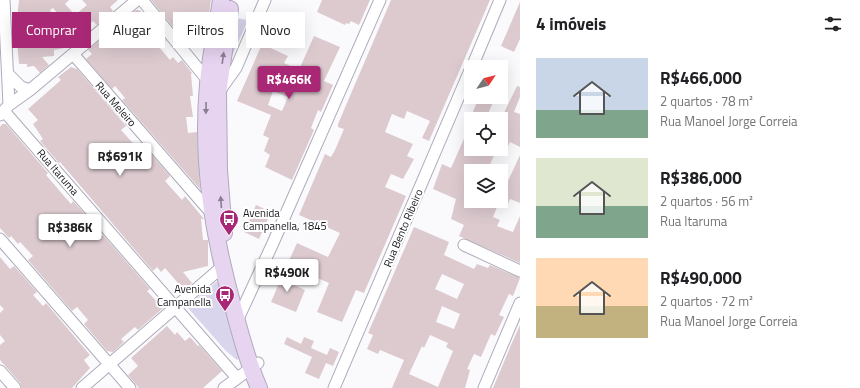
<!DOCTYPE html>
<html lang="pt">
<head>
<meta charset="utf-8">
<style>
  body { margin:0; font-family:"Titillium Web",sans-serif; background:#f2f2f2; color:#202124; height:100vh; display:flex; flex-direction:column; font-size:15px; white-space:nowrap }
  * { box-sizing:border-box; margin:0 }
  p { font-size:13px; color:#757577 }
  .icon { flex:none; width:22px; height:22px; fill:none; stroke:currentColor; stroke-width:2; stroke-linecap:round; stroke-linejoin:round }
  .map { position:relative; flex:1; overflow:hidden }
  .details { display:flex; flex-direction:column; background:#fff; width:340px }
  .details>* { flex:none }
  .hud { position:absolute; left:12px; top:12px; width:380px; height:36px; display:flex; gap:8px }
  .needle { width:26px; rotate:55deg }
  .fabs { position:absolute; left:464px; top:60px; display:grid; gap:8px }
  .fabs a { display:grid; place-items:center; width:44px; height:44px; border-radius:0px; background:#fff; box-shadow:0 4px 16px #0002; font-size:20px }
  .price { position:absolute; translate:-50% -34px; padding:0 9px; border-radius:4px; background:#fff; color:#222; font-size:13px; line-height:26px; filter:drop-shadow(0 1px 2px #0008) }
  .price::after { content:''; position:absolute; left:50%; top:24px; width:12px; height:9px; margin-left:-6px; background:inherit; clip-path:polygon(0 0,100% 0,50% 100%) }
  .price.selected { background:#a92875; color:#fff }
  ul { padding:0; list-style:none }
  li { display:flex; align-items:center; gap:12px; height:100px; padding:0 16px }
  li span { display:grid; place-items:center; flex:none; width:112px; height:80px; border-radius:0px; color:#555 }
  li>.icon { margin-inline-start:auto }
  span .icon { width:48px; height:48px; fill:#fffc; stroke-width:1 }
  li b { font-size:17px }
  h2 { display:flex; justify-content:space-between; align-items:center; height:48px; padding:0 16px; font-size:17px }
  .pill { padding:0 14px; border-radius:0px; background:#fff; box-shadow:0 4px 16px #0002; font-size:14px; line-height:36px }
  .pill.selected { background:#a92875; color:#fff }
  main { display:flex; flex:1; min-height:0 }
  .map>svg:first-child { display:block }
</style>
</head>
<body>
<main>
<div class="map">
<svg width="520" height="388" viewBox="0 0 520 388">
  <rect width="100%" height="100%" fill="#fafafd"/>
  <path fill="#d8d5ed" d="M230,17L248,20L229,63Z
    M216,282L219,283L240,358L237,360L226,351L188,308L189,305Z"/>
  <path fill="#dccacf" fill-rule="evenodd" d="M19,0H69L65,4L75,15L87,5L82,0H118L110,7L113,11L97,25L93,21L76,35L53,8L50,10L70,47L54,50V56L42,57L49,65L40,73L34,66L27,67V64H19L16,29Z
    M151,0H211L207,28L202,26L199,44L190,48Z
    M322,0H370L359,25L351,21L349,24L346,23L345,25L317,12Z
    M391,0H490L429,141L422,138L430,121L407,111L404,119L392,114L385,132L413,144L407,156L414,159L403,179L391,174L385,187L406,196L364,293L356,290L342,322L317,312L329,283L287,265L297,243L328,257L340,233L299,215L325,154L331,157L335,150L344,129L338,127V124Z
    M520,2V39L514,52L501,46Z
    M136,10H139L143,13L146,16L143,18L155,32L157,30L166,41L159,47L170,60L173,57L178,63L182,60L192,73L191,74L193,96H190L193,117H186L188,133L197,132L200,189L122,100L125,98L115,86L112,89L86,59L92,54L88,50Z
    M314,36L340,47L324,81L333,85L321,112L318,110L311,128L314,130L292,180L265,167L270,155L264,151L269,138L263,135L271,115L237,101L262,44L288,56L284,63L299,70ZM273,91L288,97L282,111L268,105Z
    M71,67L77,69L126,126L121,130L141,152L146,148L170,176L165,181L182,200L185,196L204,219H201L203,240H208V266L183,272L192,283L184,290L165,268L161,272L157,267L153,271L60,162L59,163L40,141L43,139L33,124L38,120L28,109L61,80L58,77Z
    M517,86L520,87V97L514,112L520,114V147L510,142L504,155L496,152L497,149H501V119Z
    M479,97H495L486,119H470Z
    M471,123V149H478L486,152L488,149H497L487,171H478L471,168V192L468,201H484L497,207L493,217L500,220L497,226L513,232L520,216V263L459,236L464,225L451,219L456,199L433,189L442,164L451,168Z
    M2,124H6L48,173L46,175L71,204L73,201L93,223L91,225L101,236L103,235L150,289L147,291L163,308L138,330L135,327L121,339L124,342L113,352L107,351L84,324L88,320L77,307L72,311L28,260L33,256L20,242L18,244L11,236L9,238L0,228V127Z
    M520,155V203L510,199L507,206L501,203V196Z
    M256,205L271,212L259,239L244,232Z
    M414,227L449,242L444,255L474,269L477,264L488,268L490,265L520,278L513,296L509,294L499,315L504,317L495,336L491,334L481,357L474,354L467,369L470,370L465,388H392L404,360L380,350L378,354L367,349L373,335L368,333ZM442,274L464,284L457,299L435,289ZM442,306L460,314L454,329L436,322ZM430,335L448,343L446,347L453,351L438,387L409,374L422,346L424,348Z
    M0,257L10,269L14,266L37,292L33,295L43,306L46,303L90,355L84,360L90,368L72,388H22L20,383L0,360V345L5,341L0,335V313L4,309L0,305Z
    M286,266L281,279L305,290L296,312L271,302L280,281L275,269Z
    M520,325V388H493L511,345Z
    M167,326L175,335L177,332L185,341L190,337L198,346L199,345L222,371L203,388H139L128,375L138,366L131,358Z
    M287,337L301,344L304,337L314,341L311,348L327,355L330,348L339,352L333,366L326,363L319,379L305,373L312,357L284,344Z"/>
  <g fill="none" stroke-linecap="round" stroke-linejoin="round">
    <g stroke="#adabba" stroke-width="13">
      <path id="minor" d="M4,0L9,105
        M142,0L218,93L236,68L265,0
        M73,54L213,215
        M472,67L500,0
        M8,74L21,87L30,90
        M4,111L237,378
        M0,115L9,105L30,90L137,0
        M0,239L130,388
        M464,245L520,271
        M237,321L273,243L380,0
        M0,371L15,388
        M82,388L222,267
        M224,388L258,363
        M334,388L471,68
        M484,388L520,303"/>
    </g>
    <g stroke="#adabba" stroke-width="18">
      <path id="secondary" d="M221,0C217,28 210,55 208,84C201,162 213,235 234,310C241,337 248,363 259,388
        M224,233L219,170L218,93L230,9"/>
    </g>
    <use href="#minor" stroke="#fff" stroke-width="11"/>
    <use href="#secondary" stroke="#e7d4f1" stroke-width="16"/>
  </g>
  <defs><path id="oneway-solid" d="M-6-.8H1V-3.2L6.5 0L1 3.2V.8H-6Z"/></defs>
  <g fill="#897f91">
    <use href="#oneway-solid" transform="translate(223 58) rotate(-82)"/>
    <use href="#oneway-solid" transform="translate(206 108) rotate(91)"/>
    <use href="#oneway-solid" transform="translate(221 202) rotate(-94)"/>
  </g>
  <defs>
    <g id="bus-pin" transform="scale(1)"><path d="M0 17L-7.5 6A9.5 9.5 0 1 1 7.5 6Z" fill="#a92875" stroke="#fff"/><path d="M-5-6H5V4H4V6H2V4H-2V6H-4V4H-5ZM-3.5-4V0h7V-4ZM-3.5 1.2v1.5H-2V1.2ZM2 1.2v1.5H3.5V1.2Z" fill="#fff"/></g>
  </defs>
  <g fill-rule="evenodd">
    <use href="#bus-pin" x="229" y="219"/>
    <use href="#bus-pin" x="225" y="295"/>
  </g>
  <g text-anchor="middle" dominant-baseline="central" stroke-width="4" stroke-linejoin="round" paint-order="stroke">
    <g font-size="11" fill="#17171c" stroke="#fff">
      <text transform="translate(116 104) rotate(49)">Rua Meleiro</text>
      <text transform="translate(58 172) rotate(49)">Rua Itaruma</text>
      <text transform="translate(403 228) rotate(-67)">Rua Bento Ribeiro</text>
    </g>
    <g font-size="11" fill="#17171c" stroke="#fff" text-anchor="start">
      <text x="243" y="213">Avenida<tspan x="243" dy="13">Campanella, 1845</tspan></text>
      <text x="211" y="289" text-anchor="end">Avenida<tspan x="211" dy="13">Campanella</tspan></text>
    </g>
  </g>
</svg>
<div class="fabs">
<a><svg class="needle" viewBox="-14 -14 28 28"><path d="M0-13l5 13h-10z" fill="#e53935"/><path d="M0 13l5-13h-10z" fill="#757577"/></svg></a>
<a><svg class="icon" aria-label="locate" viewBox="0 0 24 24"><circle cx="12" cy="12" r="6"/><path d="M12 2v4M12 18v4M2 12h4M18 12h4"/></svg></a>
<a><svg class="icon" aria-label="layers" viewBox="0 0 24 24"><path d="M12 4l9 5-9 5-9-5zM3 14l9 5 9-5"/></svg></a>
</div>
<b class="price selected" style="left:289px;top:100px">R$466K</b>
<b class="price" style="left:120px;top:177px">R$691K</b>
<b class="price" style="left:70px;top:248px">R$386K</b>
<b class="price" style="left:287px;top:293px">R$490K</b>
<div class="hud">
<a class="pill selected">Comprar</a>
<a class="pill">Alugar</a>
<a class="pill">Filtros</a>
<a class="pill">Novo</a>
</div>
</div>
<section class="details">
<h2>4 imóveis<svg class="icon" aria-label="filters" viewBox="0 0 24 24"><path d="M4 7h16M4 17h16"/><circle cx="9" cy="7" r="2"/><circle cx="15" cy="17" r="2"/></svg></h2>
<ul>
<li><span style="background:linear-gradient(#c9d6e8 65%,#7fa58c 0)"><svg class="icon" aria-label="home" viewBox="0 0 24 24"><path d="M3 11l9-7 9 7M6 9v11h12V9"/></svg></span><div><b>R$466,000</b><p>2 quartos · 78 m²</p><p>Rua Manoel Jorge Correia</p></div></li>
<li><span style="background:linear-gradient(#dfe7d0 60%,#7fa58c 0)"><svg class="icon" aria-label="home" viewBox="0 0 24 24"><path d="M3 11l9-7 9 7M6 9v11h12V9"/></svg></span><div><b>R$386,000</b><p>2 quartos · 56 m²</p><p>Rua Itaruma</p></div></li>
<li><span style="background:linear-gradient(#ffd9b3 60%,#c2b280 0)"><svg class="icon" aria-label="home" viewBox="0 0 24 24"><path d="M3 11l9-7 9 7M6 9v11h12V9"/></svg></span><div><b>R$490,000</b><p>2 quartos · 72 m²</p><p>Rua Manoel Jorge Correia</p></div></li>
</ul>
</section>
</main>
</body>
</html>
